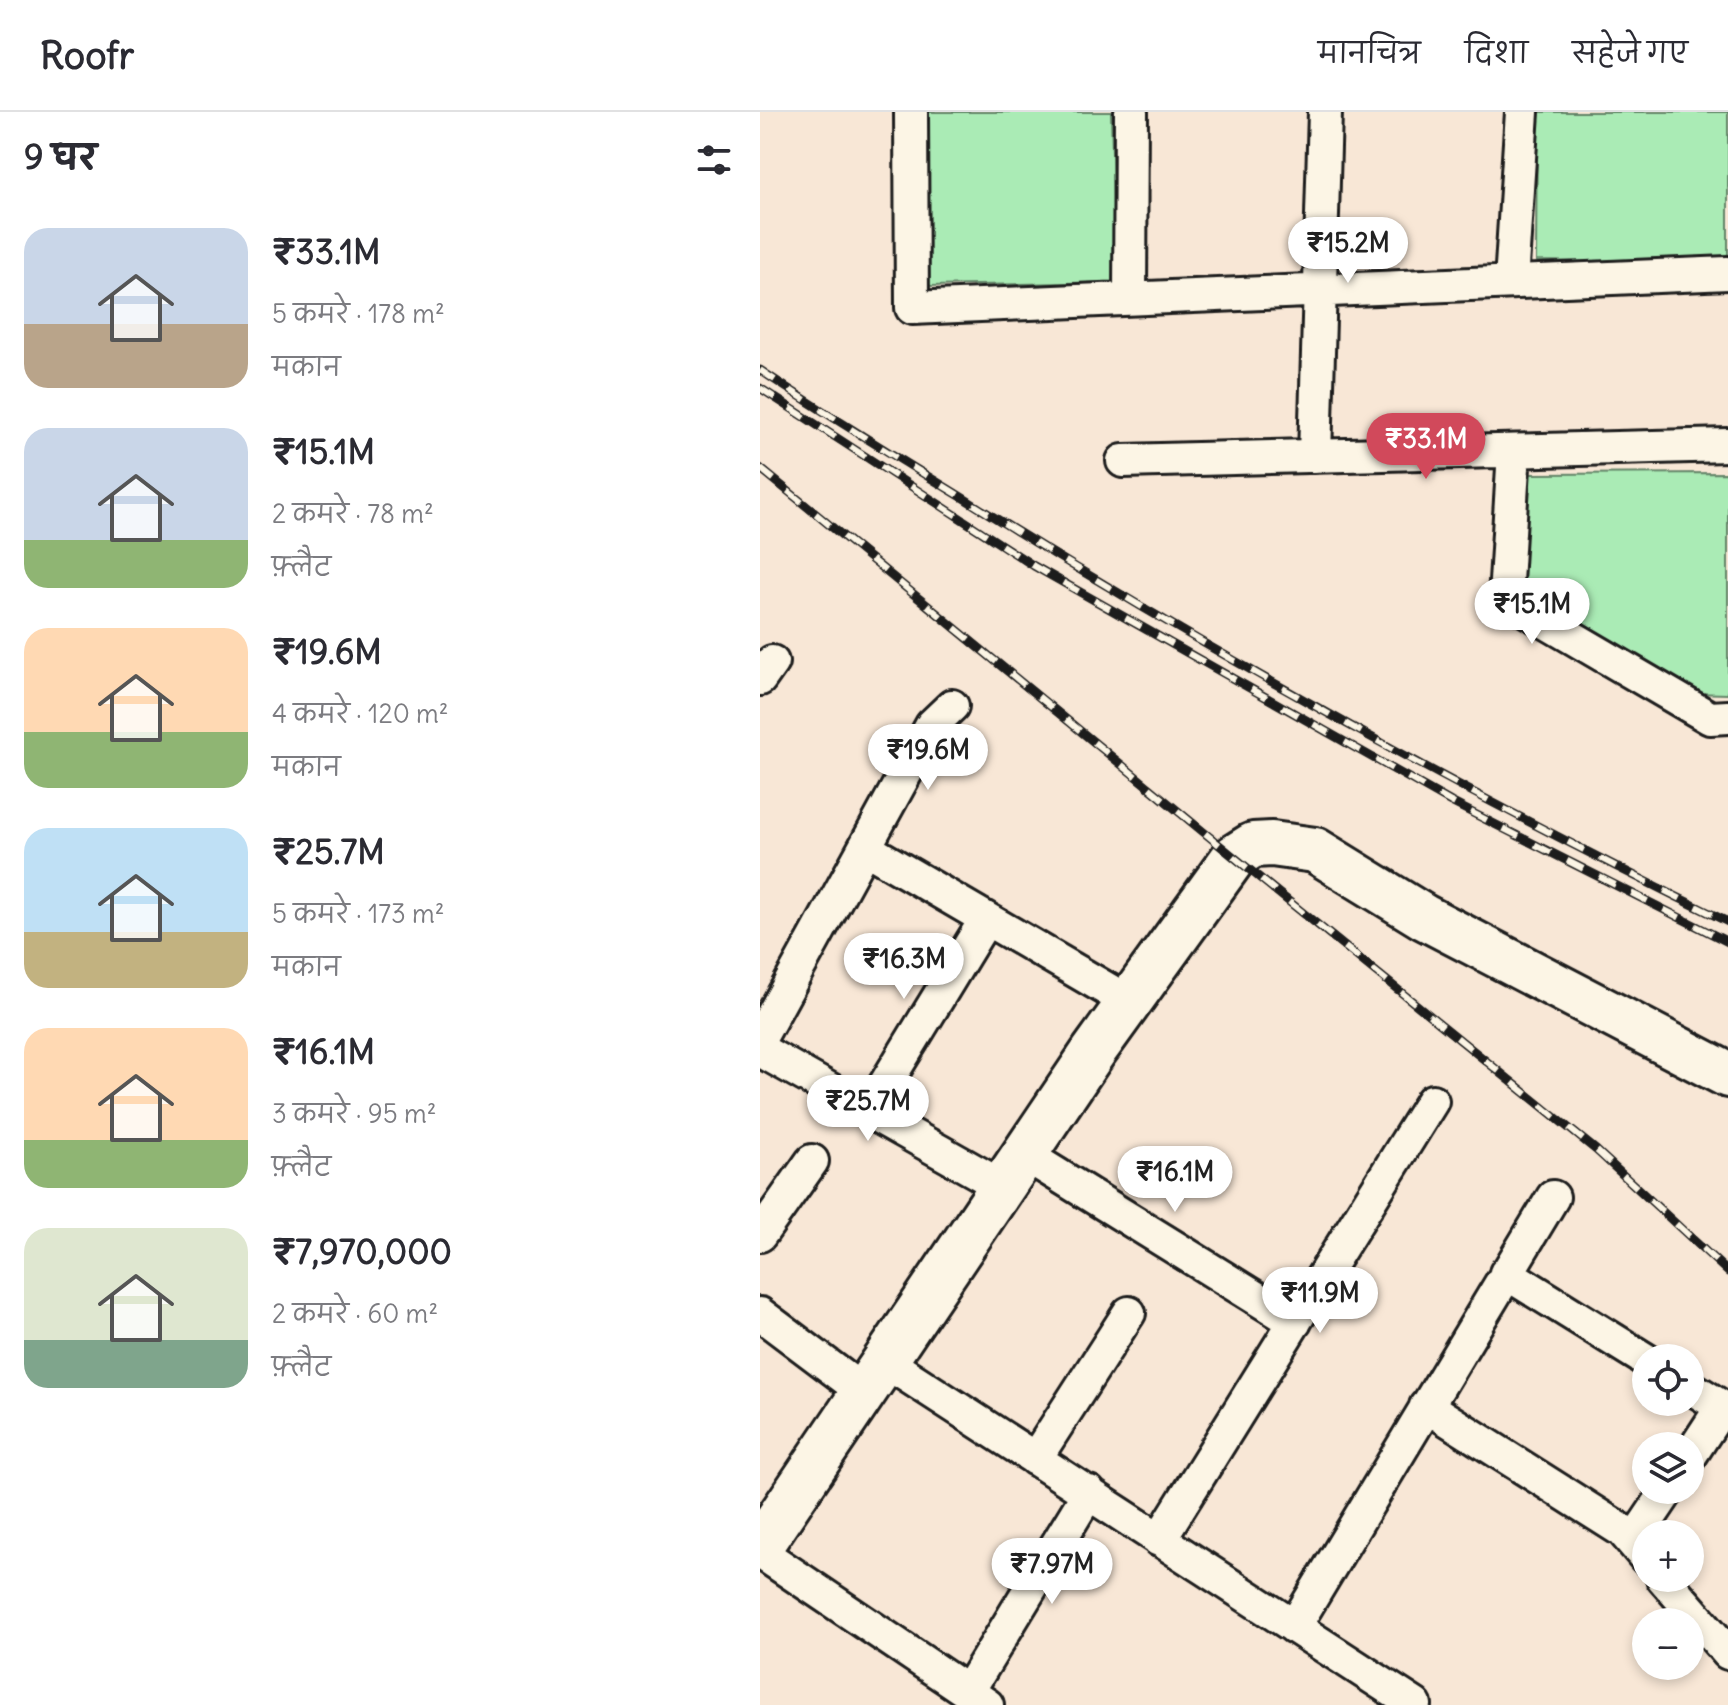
<!DOCTYPE html>
<html lang="hi">
<head>
<meta charset="utf-8">
<style>
  body { margin:0; font-family:Delius,"Playpen Sans Deva",sans-serif; background:#f2f2f3; color:#2b2b33; height:100vh; display:flex; flex-direction:column; font-size:30px; white-space:nowrap }
  * { box-sizing:border-box; margin:0 }
  p { font-size:26px; color:#7c7c81 }
  .icon { flex:none; width:44px; height:44px; fill:none; stroke:currentColor; stroke-width:2; stroke-linecap:round; stroke-linejoin:round }
  .map { position:relative; flex:1; overflow:hidden }
  .panel { display:flex; flex-direction:column; background:#fff; width:760px }
  .panel>* { flex:none }
  .buttons { position:absolute; left:872px; top:1232px; display:grid; gap:16px }
  .buttons a { display:grid; place-items:center; width:72px; height:72px; border-radius:50%; background:#fff; box-shadow:0 4px 12px #0003; font-size:40px }
  .price { position:absolute; translate:-50% -68px; padding:0 18px; border-radius:28px; background:#fff; color:#222; font-size:26px; line-height:52px; filter:drop-shadow(0 2px 4px #0008) }
  .price::after { content:''; position:absolute; left:50%; top:48px; width:24px; height:18px; margin-left:-12px; background:inherit; clip-path:polygon(0 0,100% 0,50% 100%) }
  .price.active { background:#d1495b; color:#fff }
  ul { padding:0; list-style:none }
  li { display:flex; align-items:center; gap:24px; height:200px; padding:0 24px }
  li span { display:grid; place-items:center; flex:none; width:224px; height:160px; border-radius:24px; color:#555 }
  li>.icon { margin-inline-start:auto }
  span .icon { width:96px; height:96px; fill:#fffc; stroke-width:1 }
  li b { font-size:34px }
  h2 { display:flex; justify-content:space-between; align-items:center; height:96px; padding:0 24px; font-size:34px }
  header { display:flex; align-items:center; gap:48px; box-sizing:border-box; height:112px; padding:0 40px; background:#fff; border-bottom:2px solid #e1e1e2 }
  header strong { font-size:38px }
  nav { display:flex; gap:44px; margin-inline-start:auto; font-size:28px }
  main { display:flex; flex:1; min-height:0 }
  .map>svg:first-child { display:block }
</style>
</head>
<body>
<header>
<strong>Roofr</strong>
<nav><a>मानचित्र</a><a>दिशा</a><a>सहेजे गए</a></nav>
</header>
<main>
<section class="panel">
<h2>9 घर<svg class="icon" aria-label="filters" viewBox="0 0 24 24"><path d="M4 7h16M4 17h16"/><circle cx="9" cy="7" r="2"/><circle cx="15" cy="17" r="2"/></svg></h2>
<ul>
<li><span style="background:linear-gradient(#c9d6e8 60%,#b9a48a 0)"><svg class="icon" aria-label="home" viewBox="0 0 24 24"><path d="M3 11l9-7 9 7M6 9v11h12V9"/></svg></span><div><b>₹33.1M</b><p>5 कमरे · 178 m²</p><p>मकान</p></div></li>
<li><span style="background:linear-gradient(#c9d6e8 70%,#8fb573 0)"><svg class="icon" aria-label="home" viewBox="0 0 24 24"><path d="M3 11l9-7 9 7M6 9v11h12V9"/></svg></span><div><b>₹15.1M</b><p>2 कमरे · 78 m²</p><p>फ़्लैट</p></div></li>
<li><span style="background:linear-gradient(#ffd9b3 65%,#8fb573 0)"><svg class="icon" aria-label="home" viewBox="0 0 24 24"><path d="M3 11l9-7 9 7M6 9v11h12V9"/></svg></span><div><b>₹19.6M</b><p>4 कमरे · 120 m²</p><p>मकान</p></div></li>
<li><span style="background:linear-gradient(#bfe0f5 65%,#c2b280 0)"><svg class="icon" aria-label="home" viewBox="0 0 24 24"><path d="M3 11l9-7 9 7M6 9v11h12V9"/></svg></span><div><b>₹25.7M</b><p>5 कमरे · 173 m²</p><p>मकान</p></div></li>
<li><span style="background:linear-gradient(#ffd9b3 70%,#8fb573 0)"><svg class="icon" aria-label="home" viewBox="0 0 24 24"><path d="M3 11l9-7 9 7M6 9v11h12V9"/></svg></span><div><b>₹16.1M</b><p>3 कमरे · 95 m²</p><p>फ़्लैट</p></div></li>
<li><span style="background:linear-gradient(#dfe7d0 70%,#7fa58c 0)"><svg class="icon" aria-label="home" viewBox="0 0 24 24"><path d="M3 11l9-7 9 7M6 9v11h12V9"/></svg></span><div><b>₹7,970,000</b><p>2 कमरे · 60 m²</p><p>फ़्लैट</p></div></li>
</ul>
</section>
<div class="map">
<svg width="968" height="1593" viewBox="0 0 968 1593">
  <rect width="100%" height="100%" fill="#f8e7d6"/>
  <filter id="ink" filterUnits="userSpaceOnUse"><feTurbulence type="fractalNoise" baseFrequency=".0125" numOctaves="2"/><feDisplacementMap in="SourceGraphic" scale="16" xChannelSelector="R" yChannelSelector="G"/><feConvolveMatrix kernelMatrix="1 2 1 2 8 2 1 2 1" color-interpolation-filters="sRGB"/></filter>
  <g filter="url(#ink)">
    <path fill="#aaebb5" stroke="#638468" stroke-width="2" d="M165,0H351L355,170L169,174Z
      M777,0H968V152L776,149Z
      M968,361V582L931,581L762,479L770,362Z"/>
    <g fill="none" stroke-linecap="round" stroke-linejoin="round">
      <g stroke="#1c1c1c" stroke-width="38">
        <path id="street" d="M151,0L152,196L968,161
          M751,170L762,0
          M370,186L371,0
          M754,339L745,486L950,606L968,605
          M555,344L565,0
          M363,349L968,333
          M0,567L12,550
          M105,736L369,890
          M0,926L172,613L192,594
          M0,938L243,1075
          M109,999L226,807
          M264,1042L535,1210
          M0,1123L52,1049
          M746,1161L886,1248
          M0,1202L105,1281
          M126,1250L655,1593
          M930,1275L962,1295L930,1344
          M666,1294L863,1419L886,1446
          M275,1347L369,1201
          M399,1428L672,989
          M873,1430L908,1378
          M0,1440L227,1593
          M903,1466L968,1541
          M534,1515L793,1085
          M208,1579L329,1380"/>
      </g>
      <g stroke="#1c1c1c" stroke-width="50">
        <path id="secondary" d="M0,1434L334,939L474,745L493,733L512,732L555,738L664,805L968,963"/>
      </g>
      <use href="#street" stroke="#fcf5e5" stroke-width="32"/>
      <use href="#secondary" stroke="#fcf5e5" stroke-width="44"/>
      <g stroke="#1c1c1c" stroke-width="9">
        <path id="rail" d="M0,258C67,303 136,345 205,387C452,542 706,682 968,810
          M0,276L274,454L691,690L968,830
          M0,356L474,745L836,1038L968,1160"/>
      </g>
      <use href="#rail" stroke="#fcf5e5" stroke-width="6" stroke-dasharray="18" stroke-linecap="butt"/>
    </g>
  </g>
</svg>
<div class="buttons">
<a><svg class="icon" aria-label="locate" viewBox="0 0 24 24"><circle cx="12" cy="12" r="6"/><path d="M12 2v4M12 18v4M2 12h4M18 12h4"/></svg></a>
<a><svg class="icon" aria-label="layers" viewBox="0 0 24 24"><path d="M12 4l9 5-9 5-9-5zM3 14l9 5 9-5"/></svg></a>
<a>+</a>
<a>−</a>
</div>
<b class="price" style="left:588px;top:173px">₹15.2M</b>
<b class="price active" style="left:666px;top:369px">₹33.1M</b>
<b class="price" style="left:772px;top:534px">₹15.1M</b>
<b class="price" style="left:168px;top:680px">₹19.6M</b>
<b class="price" style="left:144px;top:889px">₹16.3M</b>
<b class="price" style="left:108px;top:1031px">₹25.7M</b>
<b class="price" style="left:415px;top:1102px">₹16.1M</b>
<b class="price" style="left:560px;top:1223px">₹11.9M</b>
<b class="price" style="left:292px;top:1494px">₹7.97M</b>
</div>
</main>
</body>
</html>
